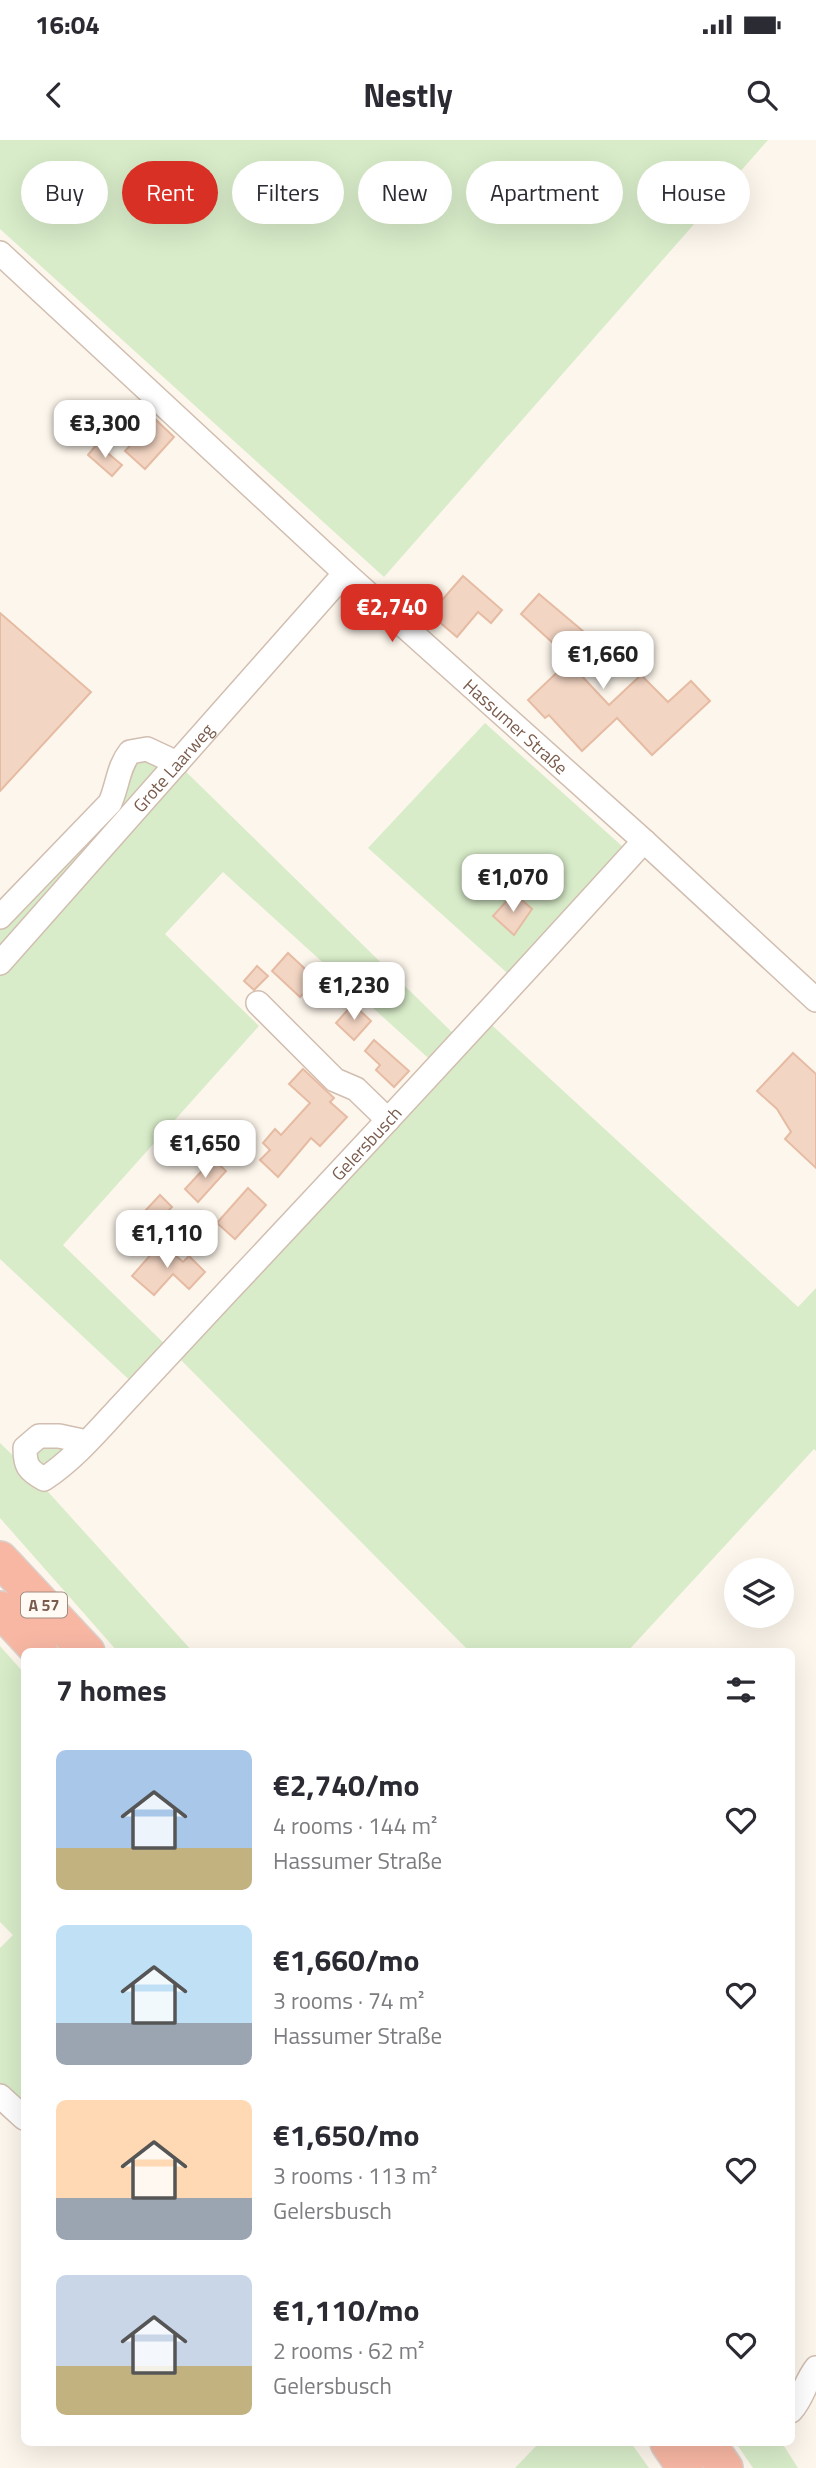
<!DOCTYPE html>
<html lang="en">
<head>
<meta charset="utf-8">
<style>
  body { margin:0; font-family:"Titillium Web",sans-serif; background:#f2f2f3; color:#2b2b33; height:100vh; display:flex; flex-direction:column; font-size:26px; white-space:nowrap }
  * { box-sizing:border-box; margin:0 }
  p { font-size:23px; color:#7c7c81 }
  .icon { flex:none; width:38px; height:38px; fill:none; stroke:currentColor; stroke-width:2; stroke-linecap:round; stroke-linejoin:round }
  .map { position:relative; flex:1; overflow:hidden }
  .panel { position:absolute; left:21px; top:1508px; width:774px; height:798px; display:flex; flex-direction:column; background:#fff; border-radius:10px; box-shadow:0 7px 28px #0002 }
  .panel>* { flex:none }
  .guide { position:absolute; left:21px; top:21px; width:775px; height:63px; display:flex; gap:14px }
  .tools { position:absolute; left:724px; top:1418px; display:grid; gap:14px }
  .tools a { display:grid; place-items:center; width:70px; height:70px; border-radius:50%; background:#fff; box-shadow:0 7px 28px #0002; font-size:35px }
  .price { position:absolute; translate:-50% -60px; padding:0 16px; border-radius:14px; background:#fff; color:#222; font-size:23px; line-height:46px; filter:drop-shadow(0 2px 4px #0008) }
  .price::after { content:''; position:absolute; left:50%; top:42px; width:21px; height:16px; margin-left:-10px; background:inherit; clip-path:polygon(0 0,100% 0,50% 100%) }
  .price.active { background:#d93025; color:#fff }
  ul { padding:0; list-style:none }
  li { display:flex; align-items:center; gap:21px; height:175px; padding:0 35px }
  li span { display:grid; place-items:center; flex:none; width:196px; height:140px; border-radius:10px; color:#555 }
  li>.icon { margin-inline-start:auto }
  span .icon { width:84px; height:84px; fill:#fffc; stroke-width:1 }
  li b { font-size:30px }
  h2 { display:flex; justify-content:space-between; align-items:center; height:84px; padding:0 35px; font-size:30px }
  .pill { padding:0 24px; border-radius:32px; background:#fff; box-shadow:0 7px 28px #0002; font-size:24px; line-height:63px }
  .pill.active { background:#d93025; color:#fff }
  .status { display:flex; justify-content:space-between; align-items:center; height:49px; padding:0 35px; background:#fff; direction:ltr }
  .status svg { height:19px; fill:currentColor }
  header { display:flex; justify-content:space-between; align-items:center; height:91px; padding:0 35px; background:#fff; font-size:32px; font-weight:700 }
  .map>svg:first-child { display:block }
</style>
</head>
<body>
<div class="status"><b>16:04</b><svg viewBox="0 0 49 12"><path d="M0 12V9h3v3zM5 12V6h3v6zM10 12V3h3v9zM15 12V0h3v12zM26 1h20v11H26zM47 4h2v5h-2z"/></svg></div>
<header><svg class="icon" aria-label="back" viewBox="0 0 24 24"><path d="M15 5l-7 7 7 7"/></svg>Nestly<svg class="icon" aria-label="search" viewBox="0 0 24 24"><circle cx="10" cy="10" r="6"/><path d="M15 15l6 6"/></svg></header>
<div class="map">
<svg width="816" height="2328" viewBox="0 0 816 2328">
  <rect width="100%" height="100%" fill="#fdf6ec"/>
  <path fill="#d8ecc9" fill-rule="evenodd" d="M0,0H768L384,437L0,89Z
    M485,583L632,715L516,841L368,708Z
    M130,612L177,623L461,901L483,877L798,1167L816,1148V1311L814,1309L627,1512H470L172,1211L138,1248L0,1119V777L110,663ZM223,732L437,926L172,1211L63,1105L259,886L165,794Z
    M87,1302L31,1333L193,1512H118L0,1378V1303L26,1328L25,1308Z
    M0,1506L24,1533V1970L0,1948V1808L13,1795L0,1782Z
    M539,2303H631L649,2328H515Z
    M736,2303H782L798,2328H753Z"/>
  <path fill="#f3d5c3" stroke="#e6bba3" stroke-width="2" d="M155,279L174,297L145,329L125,311Z
    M97,304L122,325L112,336L88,315Z
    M463,436L502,470L491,483L478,472L457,497L430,474Z
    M539,454L603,508L578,532L609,565L641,535L668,562L691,541L710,561L652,615L617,578L582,611L549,575L545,578L528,560L568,522L563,517L565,514L521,474Z
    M0,473L91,552L0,651Z
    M514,753L532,769L514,795L493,776Z
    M288,813L316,839L300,857L272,831Z
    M257,826L268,836L254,850L244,841Z
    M353,864L371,881L354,900L336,883Z
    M374,900L409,931L394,947L376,930L380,925L365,911Z
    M793,913L816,934V1028L785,999L791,992L777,969L757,951Z
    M303,929L334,958L330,962L347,977L320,1006L311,998L278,1037L260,1020L270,1010L263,1003L275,989L281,995L310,963L289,944Z
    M213,1019L226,1031L198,1062L185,1049Z
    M248,1048L266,1065L235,1099L217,1083Z
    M160,1055L172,1067L143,1097L131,1086Z
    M161,1103L183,1122L189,1116L205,1132L189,1149L173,1134L154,1155L132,1136Z"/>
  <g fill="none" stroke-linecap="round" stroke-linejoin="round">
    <g stroke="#d1beb0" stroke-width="26">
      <g id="minor">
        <path id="s1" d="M0,113L345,433L644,701L816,860"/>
        <path d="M0,777L110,663C118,645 118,627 130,612L147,609L177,623"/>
        <path id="s2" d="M0,823L345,433"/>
        <path d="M258,863L335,940L356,949L388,980"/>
        <path id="s3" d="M87,1302L59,1296H39L25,1308C25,1326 28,1330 44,1339C73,1320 96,1293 120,1267C156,1228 192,1190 228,1151C368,1002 507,852 644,701"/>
        <path d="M0,1956L24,1978"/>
        <path d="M791,2271C803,2258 805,2242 816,2228"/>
      </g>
    </g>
    <g stroke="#dad1cd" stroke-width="38">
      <path id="highway" d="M0,1419L87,1512
        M0,1469L40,1512
        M668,2303L685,2328
        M708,2303L725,2328"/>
    </g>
    <use href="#minor" stroke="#fff" stroke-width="23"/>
    <use href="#highway" stroke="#f7b7a3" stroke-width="35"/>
  </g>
  <g text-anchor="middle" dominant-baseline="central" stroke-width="5" stroke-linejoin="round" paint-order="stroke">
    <rect fill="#fffaf3" stroke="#a28b7f" stroke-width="2" x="21" y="1452.5" width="46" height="25" rx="5"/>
    <g font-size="16" font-weight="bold" fill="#7a5c4d">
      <text x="44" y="1465">A 57</text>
    </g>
    <g font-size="18" fill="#7a5c4d" stroke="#fffaf3">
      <text stroke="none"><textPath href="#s1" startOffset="700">Hassumer Straße</textPath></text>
      <text stroke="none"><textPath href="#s2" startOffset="261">Grote Laarweg</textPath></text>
      <text stroke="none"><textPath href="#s3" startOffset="572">Gelersbusch</textPath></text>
    </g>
  </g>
</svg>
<div class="tools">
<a><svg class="icon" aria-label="layers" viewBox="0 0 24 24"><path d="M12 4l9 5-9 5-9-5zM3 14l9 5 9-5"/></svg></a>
</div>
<b class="price" style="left:105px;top:320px">€3,300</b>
<b class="price active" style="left:392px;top:504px">€2,740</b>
<b class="price" style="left:603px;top:551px">€1,660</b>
<b class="price" style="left:513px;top:774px">€1,070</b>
<b class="price" style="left:354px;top:882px">€1,230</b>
<b class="price" style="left:205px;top:1040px">€1,650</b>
<b class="price" style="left:167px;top:1130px">€1,110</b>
<div class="guide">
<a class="pill">Buy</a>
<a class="pill active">Rent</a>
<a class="pill">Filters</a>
<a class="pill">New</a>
<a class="pill">Apartment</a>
<a class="pill">House</a>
</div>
<section class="panel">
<h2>7 homes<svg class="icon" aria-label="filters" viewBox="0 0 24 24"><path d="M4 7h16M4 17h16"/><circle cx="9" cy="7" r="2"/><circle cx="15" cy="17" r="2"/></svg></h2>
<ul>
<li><span style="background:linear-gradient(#a9c7e8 70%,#c2b280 0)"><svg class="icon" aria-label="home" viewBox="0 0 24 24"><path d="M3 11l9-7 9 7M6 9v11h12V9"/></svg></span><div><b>€2,740/mo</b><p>4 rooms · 144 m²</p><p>Hassumer Straße</p></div><svg class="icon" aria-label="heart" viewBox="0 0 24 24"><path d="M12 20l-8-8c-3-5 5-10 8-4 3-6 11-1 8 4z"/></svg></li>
<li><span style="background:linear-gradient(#bfe0f5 70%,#9aa5b1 0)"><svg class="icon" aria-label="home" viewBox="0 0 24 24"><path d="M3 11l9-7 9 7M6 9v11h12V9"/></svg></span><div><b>€1,660/mo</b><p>3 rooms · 74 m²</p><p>Hassumer Straße</p></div><svg class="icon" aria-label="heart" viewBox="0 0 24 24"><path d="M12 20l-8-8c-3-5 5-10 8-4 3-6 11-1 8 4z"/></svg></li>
<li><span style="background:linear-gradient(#ffd9b3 70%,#9aa5b1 0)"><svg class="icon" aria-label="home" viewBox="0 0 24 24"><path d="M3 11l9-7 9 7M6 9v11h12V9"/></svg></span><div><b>€1,650/mo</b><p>3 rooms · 113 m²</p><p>Gelersbusch</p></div><svg class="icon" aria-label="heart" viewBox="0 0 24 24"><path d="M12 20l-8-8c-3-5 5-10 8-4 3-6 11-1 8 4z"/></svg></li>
<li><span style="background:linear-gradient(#c9d6e8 65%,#c2b280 0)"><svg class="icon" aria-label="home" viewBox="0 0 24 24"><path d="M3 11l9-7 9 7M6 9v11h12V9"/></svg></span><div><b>€1,110/mo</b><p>2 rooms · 62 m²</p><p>Gelersbusch</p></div><svg class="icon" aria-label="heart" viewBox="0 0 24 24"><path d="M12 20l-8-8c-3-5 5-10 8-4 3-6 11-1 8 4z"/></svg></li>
</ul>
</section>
</div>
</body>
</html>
